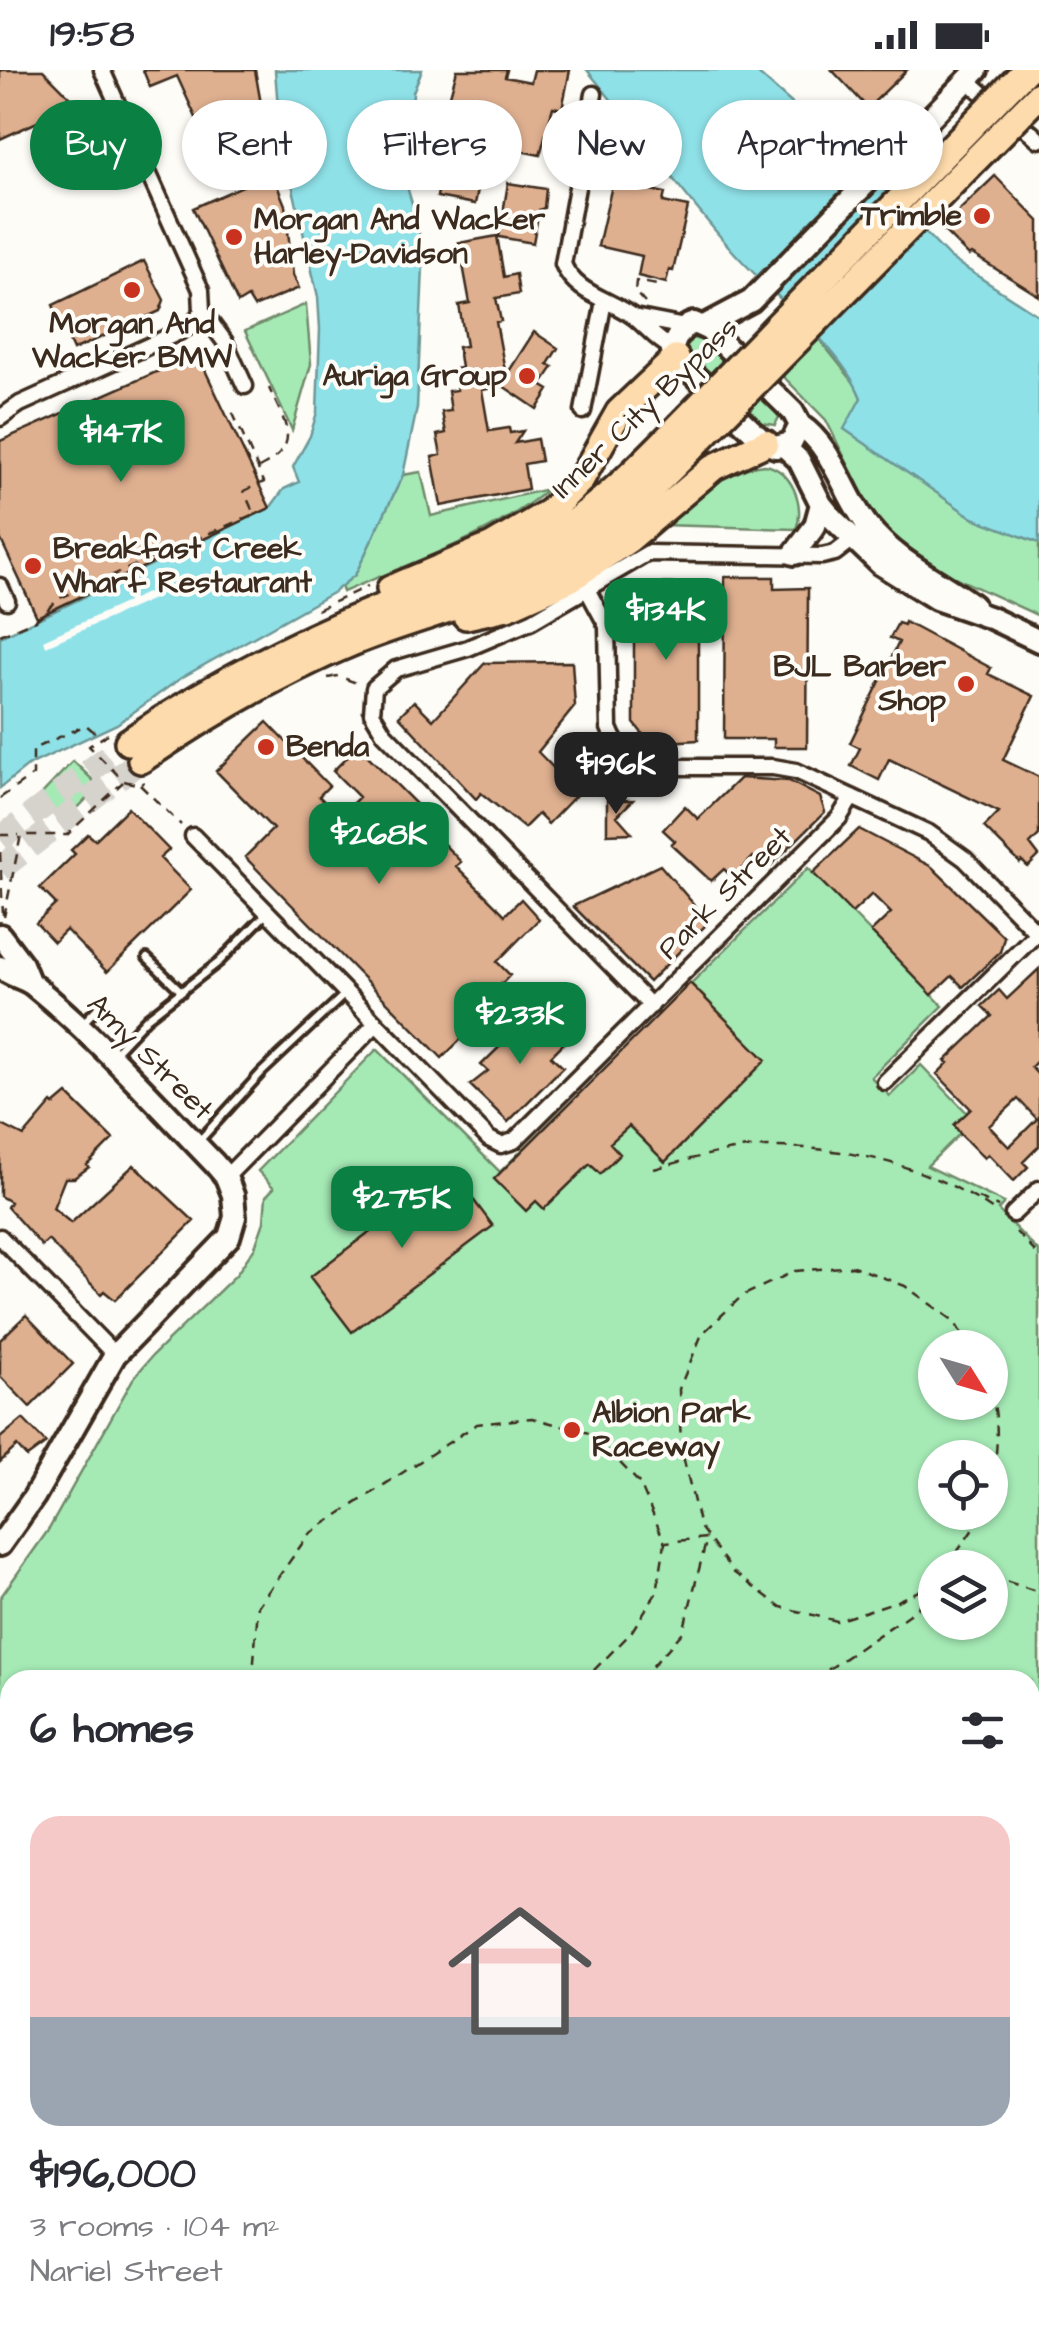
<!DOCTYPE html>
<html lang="en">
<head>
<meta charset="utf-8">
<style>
  body { margin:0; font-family:"Architects Daughter",sans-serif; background:#f7f7f7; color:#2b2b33; height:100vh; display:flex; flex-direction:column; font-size:38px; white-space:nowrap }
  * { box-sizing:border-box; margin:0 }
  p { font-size:32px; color:#7c7c81 }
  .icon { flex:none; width:55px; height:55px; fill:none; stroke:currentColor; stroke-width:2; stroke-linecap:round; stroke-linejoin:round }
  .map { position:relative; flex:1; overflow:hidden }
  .side { position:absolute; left:0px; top:1600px; width:1040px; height:672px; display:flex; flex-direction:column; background:#fff; border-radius:30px 30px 0 0; box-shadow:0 2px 8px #0004 }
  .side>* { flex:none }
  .banner { position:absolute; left:30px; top:30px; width:980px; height:90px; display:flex; gap:20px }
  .needle { width:65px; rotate:127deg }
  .buttons { position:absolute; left:918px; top:1260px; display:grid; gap:20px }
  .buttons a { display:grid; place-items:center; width:90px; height:90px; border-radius:50%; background:#fff; box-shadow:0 2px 8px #0004; font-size:50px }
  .price { position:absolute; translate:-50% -85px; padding:0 22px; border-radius:20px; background:#0b8043; color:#fff; font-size:32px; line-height:65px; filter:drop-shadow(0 2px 5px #0008) }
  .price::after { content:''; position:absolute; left:50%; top:60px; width:30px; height:22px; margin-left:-15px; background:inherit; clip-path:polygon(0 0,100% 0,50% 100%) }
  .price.active { background:#222; color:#fff }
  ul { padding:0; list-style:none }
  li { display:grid; align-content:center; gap:20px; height:530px; padding:0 30px }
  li+li { border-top:2px solid #e1e1e2 }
  li span { display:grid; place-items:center; height:310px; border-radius:30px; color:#555 }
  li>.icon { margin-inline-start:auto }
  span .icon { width:180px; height:180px; fill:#fffc; stroke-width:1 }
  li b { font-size:42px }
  h2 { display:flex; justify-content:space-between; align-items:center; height:120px; padding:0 30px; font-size:42px }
  .pill { padding:0 35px; border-radius:45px; background:#fff; box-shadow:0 2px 8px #0004; font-size:35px; line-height:90px }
  .pill.active { background:#0b8043; color:#fff }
  .status { display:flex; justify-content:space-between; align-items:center; height:70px; padding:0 50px; background:#fff; direction:ltr }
  .status svg { height:28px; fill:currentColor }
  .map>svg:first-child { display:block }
</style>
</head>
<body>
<div class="status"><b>19:58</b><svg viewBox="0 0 49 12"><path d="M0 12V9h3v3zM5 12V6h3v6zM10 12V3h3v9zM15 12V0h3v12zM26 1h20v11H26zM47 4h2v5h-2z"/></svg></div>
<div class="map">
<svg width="1039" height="2272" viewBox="0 0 1039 2272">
  <rect width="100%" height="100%" fill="#fdfcf7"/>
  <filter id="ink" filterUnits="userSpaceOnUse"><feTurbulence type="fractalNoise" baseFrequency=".01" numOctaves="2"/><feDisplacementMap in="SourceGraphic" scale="20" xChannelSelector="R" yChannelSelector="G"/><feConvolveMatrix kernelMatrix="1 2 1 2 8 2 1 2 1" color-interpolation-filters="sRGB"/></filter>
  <g filter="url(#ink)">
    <path fill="#a5eab5" stroke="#708a6a" stroke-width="2.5" fill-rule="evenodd" d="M306,234L311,294L292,360L245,261Z
      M815,264L855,314L861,328L845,359L973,448L1039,473V546L954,507L897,471L870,439L826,350L778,301Z
      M692,268L701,270L775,341L779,347L775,355L763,353L689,283L686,274Z
      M765,395C791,399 806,435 796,459L662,455C693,430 723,398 765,395Z
      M421,402L431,446L548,419C494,466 409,493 343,522L341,516L355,505L403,405Z
      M73,691L99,716L65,751L39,727Z
      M808,798L943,936L871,1007L890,1026L921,995L974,1050L927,1096L1004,1133L998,1140L1039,1182V2272H794L787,2265L768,2266L764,2263L1030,2262V1610H10V1750L0,1739V1528L49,1459L133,1309L152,1286L236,1205L255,1177L264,1152L266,1126L274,1118L258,1101L377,979L500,1102ZM935,1278H990V1332H935ZM935,1388H990V1442H935ZM935,1498H990V1552H935Z"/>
    <path fill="#8fe1e8" stroke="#6d9897" stroke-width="2.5" d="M275,0H422L413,22L408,120L417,150L423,196L417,338L403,405L355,505L334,522L181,608L117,654L29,695L0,718V567L270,438L284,419L299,412L293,397L310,366L317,342L320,259L318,227L280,62Z
      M587,0H754L849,84L950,188L1039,246V473L973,448L844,359L861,328C841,276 769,223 731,179C681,122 636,59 587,0Z"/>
    <path fill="#fdfcf7" d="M134,502L133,529L149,522L153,529L46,576L43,570L127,532L129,504Z"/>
    <path fill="#dfb090" stroke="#3b2a1e" stroke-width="2.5" fill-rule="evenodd" d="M0,0H43L77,34L0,69Z
      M143,0H255L264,51L209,76L177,6L150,17Z
      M457,0H507L505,7L531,12L534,0H570L562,39L553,37L540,85L477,72L470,103L481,105L475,134L437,127L442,97L439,65Z
      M832,0H907L868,38Z
      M631,87L645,90L638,117L665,123L663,132L688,137L673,201L669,200L666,213L638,206L642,186L598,176L616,98L628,101Z
      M272,103L285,135L293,205L299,218L254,237L248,227L238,233L193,138Z
      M995,106L1039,151V226L972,184L969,186L941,158Z
      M508,113L546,119L544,138L539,140L533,173L499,167Z
      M497,166L504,207L516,204L519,224L496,228L501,251L496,252L506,306L534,262L558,278L548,294L553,297L541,315L549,320L537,339L503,316L482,320L489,361L509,358L510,363L523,361L515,373L537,369L541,391L524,394L528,419L441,436L432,387L441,385L437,365L446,363L442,342L451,341L448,321L457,320L453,299L461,298L458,277L466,276L459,235L470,233L459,173Z
      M144,191L164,230L160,241L73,280L53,235Z
      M190,287L205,300L270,438L37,547L0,468V371Z
      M725,507H774V519L808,518L807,677H774V669H724Z
      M634,513L683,514V525H698V670L650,673L634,653Z
      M905,552L991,598L988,604L1034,626L1003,690L1039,707V765L1030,774L1039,786L1028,797L1022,791L1020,793L984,757L999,742L889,689L879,710L851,696L860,678L850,673L899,572L890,568L898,553L904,555Z
      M572,592L575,636L538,682L578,723L548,754L538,744L524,758L481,723L476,729L399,646L414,631L433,650L485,593Z
      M267,652L329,716L319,726L339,747L359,727L333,701L358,676L442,760L436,766L461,792L456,796L505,845L521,829L539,849L497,892L510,905L492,924L499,932L442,988L245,787L273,759L216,701Z
      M740,708L789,711L820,727L825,742L766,800L753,787L733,808L724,799L711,811L671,774L675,771L663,760L685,736L698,749Z
      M607,730H633L617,746L632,763L607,764Z
      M128,738L169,780L160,788L191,820L107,902L66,860L54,872L36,853L56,834L40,818L75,784L71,780L88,764L95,770Z
      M859,759L932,797L1004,867L1000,882L963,917L952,906L932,925L871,862L891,843L872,824L852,843L813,803Z
      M660,795L709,852L649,912L573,836Z
      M1039,899V989L1031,997L1039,1006V1076L1023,1092L1028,1097L1014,1111L988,1084L984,1088L961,1065L954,1055L971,1039L937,1004L948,993L945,991L992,946L982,936L999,920L1007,929ZM1018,1029L1037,1049L1009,1077L989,1056Z
      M690,913L766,990L665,1092L629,1056L610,1073L620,1084L600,1104L590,1094L544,1139L536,1131L526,1141L494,1109Z
      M536,941L556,960L554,962L564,973L551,986L563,997L508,1052L470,1015L488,1001L481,995Z
      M67,1024L113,1069L87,1095L89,1097L74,1108H65L53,1138L71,1153L134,1095L194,1151L115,1230L104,1221L101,1224L48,1170L42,1176L7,1137L10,1132L0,1126V1054L24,1066L52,1033L54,1035Z
      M451,1100L493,1156L352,1262L310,1207Z
      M26,1245L73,1294L30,1337L0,1306V1270Z
      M23,1349L46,1373L27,1387L17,1376L0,1392V1368Z"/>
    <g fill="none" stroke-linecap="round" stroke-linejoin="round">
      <path stroke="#d6d2cc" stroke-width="25" stroke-dasharray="25 12" stroke-linecap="butt" d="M0,769L128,672
        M0,799L141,690"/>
      <g stroke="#3b2a1e" stroke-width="14">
        <path id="lane" d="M147,888L182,922
          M82,954L102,933
          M114,983L147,948L219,892L267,843
          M200,1070L262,1002L346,923
          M1030,1754L1039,1748"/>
      </g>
      <g stroke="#3b2a1e" stroke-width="21">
        <path id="street" d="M102,0L201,220L202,241L225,272L245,316
          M968,10C990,32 1016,48 1039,70
          M594,24L563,194C575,224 610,229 634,247C648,258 656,270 672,278
          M634,247L685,257
          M583,341L604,231
          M0,348L20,334L177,263L193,254L202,241
          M0,516L7,531
          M588,521L607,556L609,658C616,676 628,693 648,697H773L796,701L929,763L965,789L1039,865
          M193,766L489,1069L501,1075L514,1071L839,748L852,727
          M651,936L384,663L372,643L374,618L396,599L468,578L532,551L648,483L822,486L835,483L861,463
          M885,1012L1037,863
          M226,1107L376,954
          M1013,1144L1039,1119
          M0,1167L115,1285
          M0,1787L10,1798
          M0,1956L10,1946
          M454,2262L463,2272
          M130,2272L140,2262
          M407,2272L417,2262"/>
      </g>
      <g stroke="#3b2a1e" stroke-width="28">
        <path id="secondary" d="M694,253L709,260L793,342L800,355L791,373L776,377L765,373L676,288L672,281C675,268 681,257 694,253Z
          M704,256L751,231L977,0
          M800,355C834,378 843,424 868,456C897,492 937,509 973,535
          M784,376L799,390L821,434L834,450L880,494L936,529L991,548L1039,571
          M794,484L815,456L821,434
          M0,865L22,894L29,911
          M0,897C10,907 23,907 33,915C98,968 156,1033 214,1093L226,1107L233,1125L235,1147L229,1167L115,1285L34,1427L0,1475"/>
      </g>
      <g stroke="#3b2a1e" stroke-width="32">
        <path id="highway" d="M390,519L492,476L549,442L580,411L619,342L676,288
          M466,546L507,537L572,508L628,470L714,397L765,373
          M128,672C206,618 289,575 377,539C432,517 488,504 540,474C601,439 647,389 696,339
          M141,690C209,644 278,603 354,572C417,546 485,533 546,498C611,461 661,410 713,356"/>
      </g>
      <path stroke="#3b2a1e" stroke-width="2.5" stroke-dasharray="10 8" stroke-linecap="butt" d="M645,233L635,222L636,211L657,215
        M259,398C304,375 285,354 269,318
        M317,540L368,516
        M0,565L36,550L60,528L254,444L244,421L264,412L230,337
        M328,608L338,606L359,614
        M108,664L89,676L124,711L140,715L144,712
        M140,715L181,755
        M0,728L33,705V679L86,655L100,667
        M0,765H19
        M0,782L3,845
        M4,847L21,765H67L123,712
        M654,1099C694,1088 734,1076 776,1077C852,1077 934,1098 996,1142
        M978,1128L998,1137
        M1016,1162L1039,1186
        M990,1320C1001,1352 997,1389 990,1421
        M950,1494L962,1498
        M946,1498L985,1442
        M990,1506L1039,1522
        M935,1508L925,1518L897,1531L837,1551L781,1537L733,1502L700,1457L681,1378L679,1319L702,1264L742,1226L795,1201L853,1196L905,1216L954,1251L970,1278
        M256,1610L253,1605L258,1536L309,1464L477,1354L532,1348L593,1364L640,1414L665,1473L657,1522L630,1564L584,1610
        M640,1610L683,1562L707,1468L666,1472
        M813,1610L918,1538L924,1519
        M1030,1700L1039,1694
        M1030,1888L1039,1880
        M855,2272L865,2262"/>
      <use href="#lane" stroke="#fdfcf7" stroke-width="6"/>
      <use href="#street" stroke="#fdfcf7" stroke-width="14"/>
      <use href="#secondary" stroke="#fdfcf7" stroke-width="20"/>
      <use href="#highway" stroke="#fedbac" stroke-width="25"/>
      <g stroke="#3b2a1e" stroke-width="32" stroke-linecap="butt">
        <path id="highway-bridge" d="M696,339L1026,0
          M713,356L1039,25"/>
      </g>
      <use href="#highway-bridge" stroke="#fedbac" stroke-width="25"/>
    </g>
  </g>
  <g fill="#c8321e" stroke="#fdfcf7" stroke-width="4">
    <circle cx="982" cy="146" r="10"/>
    <circle cx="234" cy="167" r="10"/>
    <circle cx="132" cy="220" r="10"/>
    <circle cx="527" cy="306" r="10"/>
    <circle cx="33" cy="496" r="10"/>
    <circle cx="966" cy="614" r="10"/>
    <circle cx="266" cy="677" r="10"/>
    <circle cx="572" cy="1360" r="10"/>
  </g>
  <g text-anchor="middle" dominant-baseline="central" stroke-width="8" stroke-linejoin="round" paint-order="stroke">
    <g font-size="30" font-weight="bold" fill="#3b2a1e" stroke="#fdfcf7" text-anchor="start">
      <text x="962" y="146" text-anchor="end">Trimble</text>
      <text x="254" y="150">Morgan And Wacker<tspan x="254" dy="34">Harley-Davidson</tspan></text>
      <text x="132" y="254" text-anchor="middle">Morgan And<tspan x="132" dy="34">Wacker BMW</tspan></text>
      <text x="507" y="306" text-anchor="end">Auriga Group</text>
      <text x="53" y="479">Breakfast Creek<tspan x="53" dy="34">Wharf Restaurant</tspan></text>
      <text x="946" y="597" text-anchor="end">BJL Barber<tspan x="946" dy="34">Shop</tspan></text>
      <text x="286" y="677">Benda</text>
      <text x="592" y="1343">Albion Park<tspan x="592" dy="34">Raceway</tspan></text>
    </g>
    <g font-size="30" fill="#3b2a1e" stroke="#fdfcf7">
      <text transform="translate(645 338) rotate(-44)">Inner City Bypass</text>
      <text transform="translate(725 823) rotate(-45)">Park Street</text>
      <text transform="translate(150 987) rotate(45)">Amy Street</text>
    </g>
  </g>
</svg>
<div class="buttons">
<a><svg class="needle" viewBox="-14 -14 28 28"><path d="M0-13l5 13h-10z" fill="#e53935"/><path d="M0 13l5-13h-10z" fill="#7c7c81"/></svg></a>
<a><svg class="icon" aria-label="locate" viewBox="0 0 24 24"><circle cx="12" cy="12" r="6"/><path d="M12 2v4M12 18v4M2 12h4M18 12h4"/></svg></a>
<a><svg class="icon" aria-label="layers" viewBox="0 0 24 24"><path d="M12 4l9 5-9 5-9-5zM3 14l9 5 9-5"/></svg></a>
</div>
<b class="price" style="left:121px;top:415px">$147K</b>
<b class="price" style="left:666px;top:593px">$134K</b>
<b class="price active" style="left:616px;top:747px">$196K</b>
<b class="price" style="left:379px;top:817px">$268K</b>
<b class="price" style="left:520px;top:997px">$233K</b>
<b class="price" style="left:402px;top:1181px">$275K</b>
<div class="banner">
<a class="pill active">Buy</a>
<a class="pill">Rent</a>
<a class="pill">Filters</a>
<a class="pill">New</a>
<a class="pill">Apartment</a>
</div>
<section class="side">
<h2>6 homes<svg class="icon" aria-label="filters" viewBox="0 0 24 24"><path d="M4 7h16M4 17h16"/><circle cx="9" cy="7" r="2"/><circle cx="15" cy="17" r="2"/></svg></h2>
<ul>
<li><span style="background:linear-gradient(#f6c9c9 65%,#9aa5b1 0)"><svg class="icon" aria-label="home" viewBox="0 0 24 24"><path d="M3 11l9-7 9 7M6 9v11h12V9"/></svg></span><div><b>$196,000</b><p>3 rooms · 104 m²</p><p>Nariel Street</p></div></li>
</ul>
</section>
</div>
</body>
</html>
